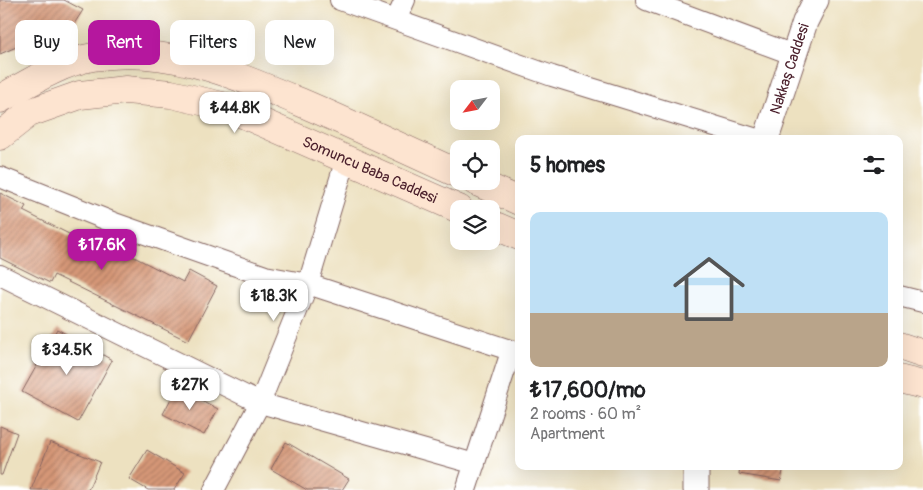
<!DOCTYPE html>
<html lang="en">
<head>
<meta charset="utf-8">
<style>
  body { margin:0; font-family:Pangolin,sans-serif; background:#f2f2f2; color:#202124; height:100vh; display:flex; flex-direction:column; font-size:19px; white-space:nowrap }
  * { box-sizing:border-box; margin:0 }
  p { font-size:16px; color:#757577 }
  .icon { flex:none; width:28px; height:28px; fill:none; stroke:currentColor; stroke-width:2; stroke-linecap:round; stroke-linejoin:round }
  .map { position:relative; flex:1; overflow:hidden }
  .panel { position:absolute; left:515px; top:135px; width:388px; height:335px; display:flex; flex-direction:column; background:#fff; border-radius:10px; box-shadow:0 5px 20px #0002 }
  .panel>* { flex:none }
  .guide { position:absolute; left:15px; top:20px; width:425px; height:45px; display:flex; gap:10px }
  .needle { width:32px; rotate:238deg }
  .tools { position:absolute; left:450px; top:80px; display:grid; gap:10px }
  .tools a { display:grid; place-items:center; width:50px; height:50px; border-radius:10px; background:#fff; box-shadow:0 5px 20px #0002; font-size:25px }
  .price { position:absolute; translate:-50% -42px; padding:0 11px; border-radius:10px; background:#fff; color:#222; font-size:16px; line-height:32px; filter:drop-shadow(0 1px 2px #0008) }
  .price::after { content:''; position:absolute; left:50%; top:30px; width:15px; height:11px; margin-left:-8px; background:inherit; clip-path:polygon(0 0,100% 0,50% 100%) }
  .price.on { background:#b5179e; color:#fff }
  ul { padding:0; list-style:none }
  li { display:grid; align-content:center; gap:10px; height:265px; padding:0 15px }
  li span { display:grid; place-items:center; height:155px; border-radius:10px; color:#555 }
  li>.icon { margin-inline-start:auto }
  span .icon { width:90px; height:90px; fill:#fffc; stroke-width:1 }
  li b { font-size:21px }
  h2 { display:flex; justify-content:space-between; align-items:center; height:60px; padding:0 15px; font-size:21px }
  .pill { padding:0 18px; border-radius:10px; background:#fff; box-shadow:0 5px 20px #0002; font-size:18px; line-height:45px }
  .pill.on { background:#b5179e; color:#fff }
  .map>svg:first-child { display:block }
</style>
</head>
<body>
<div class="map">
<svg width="923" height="490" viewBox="0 0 923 490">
  <defs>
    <pattern id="building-hatch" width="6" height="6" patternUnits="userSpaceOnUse" patternTransform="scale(1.25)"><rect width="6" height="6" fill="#d59777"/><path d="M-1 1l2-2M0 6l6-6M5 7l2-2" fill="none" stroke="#af7b62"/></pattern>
  </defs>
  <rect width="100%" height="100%" fill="#fff"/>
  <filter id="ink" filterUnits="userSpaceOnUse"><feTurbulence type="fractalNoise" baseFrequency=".02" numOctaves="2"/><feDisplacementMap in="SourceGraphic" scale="10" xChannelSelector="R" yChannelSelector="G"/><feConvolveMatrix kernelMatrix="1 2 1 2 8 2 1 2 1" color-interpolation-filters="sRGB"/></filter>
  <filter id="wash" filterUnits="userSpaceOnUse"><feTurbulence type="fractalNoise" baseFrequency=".0096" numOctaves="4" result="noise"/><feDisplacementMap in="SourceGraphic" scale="20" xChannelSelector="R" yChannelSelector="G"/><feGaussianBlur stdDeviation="1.12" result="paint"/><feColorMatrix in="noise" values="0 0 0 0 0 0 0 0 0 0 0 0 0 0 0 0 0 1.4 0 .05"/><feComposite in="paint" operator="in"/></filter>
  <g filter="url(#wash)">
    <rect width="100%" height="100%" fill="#ede1c0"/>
    <g id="blocks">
      <path fill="url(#building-hatch)" d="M0,0H64L83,10L74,24L68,27L61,28L0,54Z
        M0,193L26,206L23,211L85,242L89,234L183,282L189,271L217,286L188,341L54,275L50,283L0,258Z
        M57,329L112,360L78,422L22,392Z
        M177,387L218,409L204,435L163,414Z
        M0,426L17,433L2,475H0Z
        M50,442L100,462L88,490H31Z
        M286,442L349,479L342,490H307L271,469Z
        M147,450L185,473L174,490H148L129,479Z
        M740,466H784L781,481L739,474Z"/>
    </g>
  </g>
  <g filter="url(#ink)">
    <use href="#blocks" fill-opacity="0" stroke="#83635f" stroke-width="1"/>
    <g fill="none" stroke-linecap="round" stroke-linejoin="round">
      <g stroke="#83635f" stroke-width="22">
        <path id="minor" d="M340,0L552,76L757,139
          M646,0L794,55
          M396,20L405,0
          M0,177L117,224L265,276L308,284L519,353
          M0,275L260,403L475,464
          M899,296L923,302
          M214,490L260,403L308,284L346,159
          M466,490L511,352"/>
      </g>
      <g stroke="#83635f" stroke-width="27">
        <g id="tertiary">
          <path id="s1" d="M766,139L805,22L816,0"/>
          <path d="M696,466V490"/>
        </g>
      </g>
      <g stroke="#83635f" stroke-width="29">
        <g id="secondary">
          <path d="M0,99C27,84 61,62 93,57C168,45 233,74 300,102C354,125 406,150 459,174"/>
          <path id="s2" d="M0,136L29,113L80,95L126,90L171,94L227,107L459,209"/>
          <path d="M475,181L519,201"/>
          <path d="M491,224L519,236"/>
          <path d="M899,346L923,354"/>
          <path d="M899,379L923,385"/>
        </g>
      </g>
      <use href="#minor" stroke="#fff" stroke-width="20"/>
      <use href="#tertiary" stroke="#fff" stroke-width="25"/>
      <use href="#secondary" stroke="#fde4d0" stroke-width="28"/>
    </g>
  </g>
  <g text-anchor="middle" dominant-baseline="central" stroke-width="4.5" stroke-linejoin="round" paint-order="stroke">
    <g font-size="15" fill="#4a1f2b" stroke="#fff">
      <text stroke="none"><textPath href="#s1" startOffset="74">Nakkaş Caddesi</textPath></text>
      <text stroke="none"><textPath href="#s2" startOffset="396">Somuncu Baba Caddesi</textPath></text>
    </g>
  </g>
</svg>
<div class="tools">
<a><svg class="needle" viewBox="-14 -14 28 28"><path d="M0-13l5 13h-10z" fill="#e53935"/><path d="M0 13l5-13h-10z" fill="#757577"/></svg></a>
<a><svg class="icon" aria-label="locate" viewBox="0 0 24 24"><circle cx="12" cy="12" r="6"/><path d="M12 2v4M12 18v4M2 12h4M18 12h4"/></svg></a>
<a><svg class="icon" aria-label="layers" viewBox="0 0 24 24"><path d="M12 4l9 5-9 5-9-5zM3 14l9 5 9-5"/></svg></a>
</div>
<b class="price" style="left:235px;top:134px">₺44.8K</b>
<b class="price on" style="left:102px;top:271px">₺17.6K</b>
<b class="price" style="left:274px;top:322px">₺18.3K</b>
<b class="price" style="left:67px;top:376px">₺34.5K</b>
<b class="price" style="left:190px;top:411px">₺27K</b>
<div class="guide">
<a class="pill">Buy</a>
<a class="pill on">Rent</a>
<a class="pill">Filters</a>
<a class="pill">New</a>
</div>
<section class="panel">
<h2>5 homes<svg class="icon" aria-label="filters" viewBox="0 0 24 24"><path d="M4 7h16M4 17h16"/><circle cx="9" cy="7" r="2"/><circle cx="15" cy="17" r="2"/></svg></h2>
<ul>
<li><span style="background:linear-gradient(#bfe0f5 65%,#b9a48a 0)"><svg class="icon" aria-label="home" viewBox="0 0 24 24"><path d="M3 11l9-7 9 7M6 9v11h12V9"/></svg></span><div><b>₺17,600/mo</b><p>2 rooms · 60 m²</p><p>Apartment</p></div></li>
</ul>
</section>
</div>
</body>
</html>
